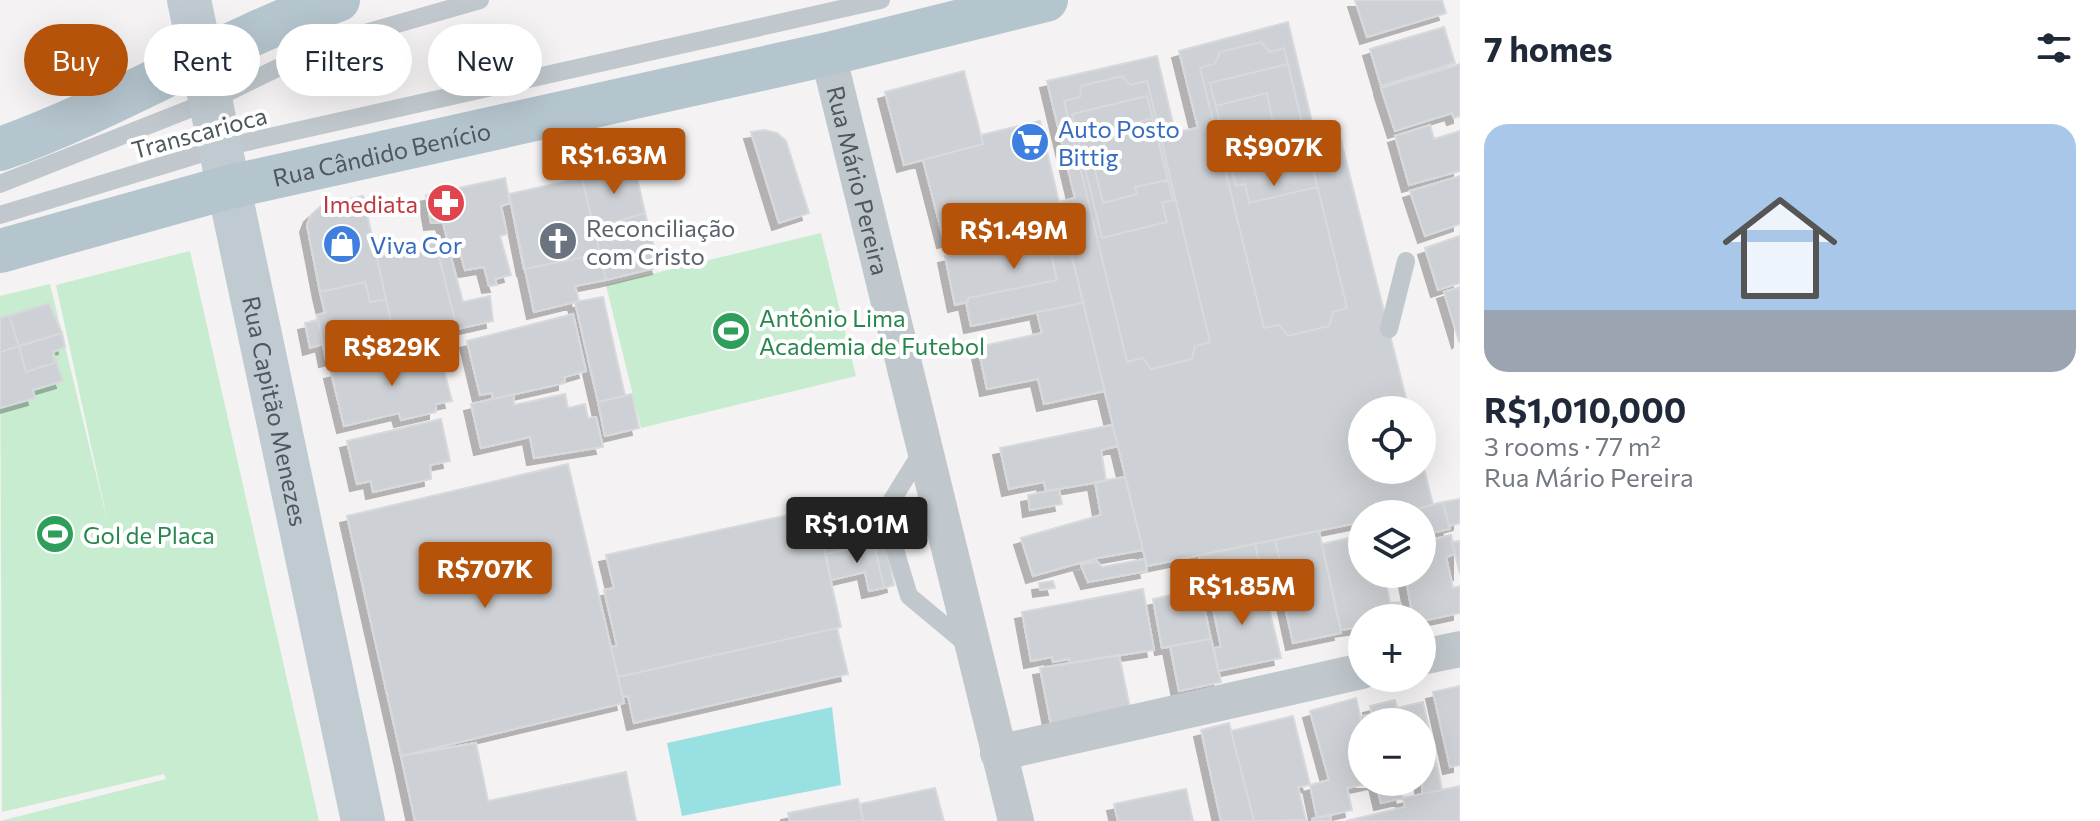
<!DOCTYPE html>
<html lang="en">
<head>
<meta charset="utf-8">
<style>
  body { margin:0; font-family:Commissioner,sans-serif; background:#f6f6f7; color:#1f2937; height:100vh; display:flex; flex-direction:column; font-size:30px; white-space:nowrap }
  * { box-sizing:border-box; margin:0 }
  p { font-size:26px; color:#747a83 }
  .icon { flex:none; width:44px; height:44px; fill:none; stroke:currentColor; stroke-width:2; stroke-linecap:round; stroke-linejoin:round }
  .map { position:relative; flex:1; overflow:hidden }
  .drawer { display:flex; flex-direction:column; background:#fff; width:640px }
  .drawer>* { flex:none }
  .guide { position:absolute; left:24px; top:24px; width:760px; height:72px; display:flex; gap:16px }
  .fabs { position:absolute; left:1348px; top:396px; display:grid; gap:16px }
  .fabs a { display:grid; place-items:center; width:88px; height:88px; border-radius:50%; background:#fff; box-shadow:0 8px 32px #0002; font-size:40px }
  .price { position:absolute; translate:-50% -68px; padding:0 18px; border-radius:8px; background:#b45309; color:#fff; font-size:26px; line-height:52px; filter:drop-shadow(0 2px 4px #0008) }
  .price::after { content:''; position:absolute; left:50%; top:48px; width:24px; height:18px; margin-left:-12px; background:inherit; clip-path:polygon(0 0,100% 0,50% 100%) }
  .price.selected { background:#222; color:#fff }
  ul { padding:0; list-style:none }
  li { display:grid; align-content:center; gap:16px; height:424px; padding:0 24px }
  li span { display:grid; place-items:center; height:248px; border-radius:24px; color:#555 }
  li>.icon { margin-inline-start:auto }
  span .icon { width:144px; height:144px; fill:#fffc; stroke-width:1 }
  li b { font-size:34px }
  h2 { display:flex; justify-content:space-between; align-items:center; height:96px; padding:0 24px; font-size:34px }
  .tag { padding:0 28px; border-radius:36px; background:#fff; box-shadow:0 8px 32px #0002; font-size:28px; line-height:72px }
  .tag.selected { background:#b45309; color:#fff }
  main { display:flex; flex:1; min-height:0 }
  .map>svg:first-child { display:block }
</style>
</head>
<body>
<main>
<div class="map">
<svg width="1460" height="821" viewBox="0 0 1460 821">
  <defs>
    <filter id="shadow"><feDropShadow dx="-7" dy="7" stdDeviation="0" flood-color="#0004"/></filter>
  </defs>
  <rect width="100%" height="100%" fill="#f4f2f3"/>
  <path fill="#c7eccf" d="M821,233L856,376L641,428L606,285Z
    M190,251L319,821H0L166,779L164,774L2,812L0,296L50,284L109,528L56,285Z"/>
  <path fill="#99e0e3" d="M832,707L841,785L682,816L667,743Z"/>
  <path fill="#cdd0d4" stroke="#d7d9dc" stroke-width="2" filter="url(#shadow)" d="M1355,0H1442L1446,13L1367,37Z
    M1288,22L1317,143L1340,137L1409,410H1362V470H1422V461L1433,505L1397,514H1362V522L1147,566L1059,202L1075,198L1047,81L1157,56L1175,132L1198,128L1179,51Z
    M1444,27L1455,63L1381,86L1370,49Z
    M1261,42L1270,52L1284,48L1347,308L1333,312L1329,326L1288,336L1279,325L1264,328L1200,68L1215,64L1220,52Z
    M1288,64L1317,187L1249,203L1245,184L1236,186L1210,83Z
    M1460,64V116L1454,118L1452,113L1395,131L1381,88Z
    M964,71L983,144L904,165L885,92Z
    M1122,76L1130,85L1147,81L1210,342L1195,346L1192,359L1151,369L1143,358L1127,362L1064,101L1080,97L1081,86Z
    M1267,93L1273,124L1287,121L1297,160L1262,168L1260,161L1231,168L1216,106Z
    M1147,96L1173,200L1162,203L1167,222L1102,238L1072,114Z
    M1153,118L1168,180L1135,187L1137,194L1103,203L1094,166L1109,163L1101,131Z
    M1040,121L1062,215L944,241L923,160L983,144L981,135Z
    M1430,125L1434,139L1460,131V171L1409,185L1395,136Z
    M764,130L777,133L786,141L809,213L779,223L751,132Z
    M634,164L645,213L594,228L582,178Z
    M1460,176V224L1425,236L1410,191Z
    M505,178L510,203L501,206L507,234L500,236L511,275L495,279L497,285L489,286L484,267L465,270L458,245L449,247L443,222L431,223L426,195Z
    M582,178L606,280L575,286L579,301L534,312L509,194Z
    M582,178L600,254L524,269L509,194Z
    M363,196L386,299L370,302L365,282L320,292L307,225L311,215L321,206Z
    M645,213L659,267L606,280L594,228Z
    M1062,215L1083,303L971,326L966,302L955,305L945,256L956,254L953,239Z
    M1046,232L1057,280L968,298V302L955,305L945,256Z
    M1460,236V283L1438,290L1425,248Z
    M435,240L457,329L396,344L376,254Z
    M449,250L463,302L490,296L493,321L457,329L438,253Z
    M365,282L370,302L386,299L396,344L326,360L317,315L325,313L320,292Z
    M1460,287V340L1459,341L1444,292Z
    M603,297L625,396L598,402L575,302Z
    M49,303L62,333L19,346L9,316Z
    M49,303L62,333L0,352V318Z
    M1083,303L1105,391L1044,404L1038,379L987,389L978,347L1042,333L1037,312Z
    M573,314L586,371L565,377V383L493,399L492,393L480,395L467,341Z
    M318,320L323,344L310,348L305,323Z
    M62,333L65,347L53,352L54,363L26,372L19,346Z
    M62,333L65,347L53,352L63,381L33,390L35,398L0,408V352Z
    M438,347L452,401L436,404V412L401,420L399,413L344,426L331,372Z
    M514,394V405L565,394L568,408L585,404L588,418L596,417L603,447L534,458L530,437L481,448L471,404Z
    M632,394L639,428L605,436L598,402Z
    M441,419L450,461L430,465L431,479L373,492L371,481L357,484L347,441Z
    M1112,425L1118,446L1101,450L1106,481L1046,491L1044,482L1009,489L1000,448Z
    M568,464L624,703L401,756L347,516Z
    M1125,477L1143,550L1098,558L1033,576L1021,538L1101,515L1095,482Z
    M1059,489L1062,504L1030,510L1028,495Z
    M1460,499V523L1449,526L1443,502Z
    M1443,502L1450,529L1422,535V514H1397Z
    M815,509L841,627L618,677L611,647L617,646L604,590L614,588L606,555Z
    M868,517L874,544L826,554L819,528Z
    M1319,531L1341,633L1293,643L1276,565H1281L1275,540Z
    M1362,535V574H1384L1390,603L1400,602L1404,618H1362V627L1341,630L1322,544Z
    M1451,535L1455,554L1446,557L1453,588L1460,586V613L1422,621V618H1413L1405,574H1422V542Z
    M1275,540L1281,565H1276L1278,573L1262,576L1255,544Z
    M885,541L894,585L884,588L874,544Z
    M1460,541V574L1452,542Z
    M874,544L884,588L869,591L865,572L831,580L826,554Z
    M1255,544L1260,566L1204,579L1199,555Z
    M1145,559L1147,571L1088,582L1081,565L1097,561L1102,567Z
    M1252,568V579L1212,587L1210,577Z
    M1252,579L1260,610L1269,608L1281,658L1218,671L1214,648L1221,647L1209,588Z
    M1053,581L1055,588L1040,590L1039,583Z
    M1143,589L1154,650L1070,663L1069,659L1053,662L1052,657L1031,661L1022,612Z
    M1200,589L1211,639L1162,648L1153,599Z
    M837,628L848,674L634,723L628,696L623,697L618,677Z
    M1211,639L1221,682L1179,691L1170,646Z
    M1119,655L1130,708L1051,725L1040,668Z
    M1460,686V765L1450,767L1433,692Z
    M1356,698L1362,724V782H1375L1347,788L1352,810L1317,818L1310,785L1329,780L1310,711Z
    M1395,700L1397,708L1423,702L1442,790L1422,794V722L1362,724L1360,717L1372,714L1370,706Z
    M1423,702L1442,790L1422,794V722L1362,724L1360,717Z
    M1293,716L1310,785L1298,787L1306,820L1254,821L1231,731Z
    M1229,723L1231,731L1254,821H1221L1201,730Z
    M476,743L488,801L626,772L636,821H415L401,756Z
    M1437,765L1442,790L1422,794V769Z
    M1376,782H1399L1403,798L1381,803Z
    M1376,782H1399L1403,798L1381,803Z
    M1376,782H1399L1403,798L1381,803Z
    M1460,786V821H1346L1405,807L1403,798Z
    M935,788L944,821H859L863,819L860,804Z
    M1186,789L1193,821H1118L1114,804Z
    M858,799L863,819L859,821H790L788,813Z
    M1330,814L1331,821H1312V819Z"/>
  <g fill="none" stroke-linecap="round" stroke-linejoin="round">
    <path stroke="#c0c8cd" stroke-width="18" d="M0,184L210,101L327,44L480,0
      M0,215L220,148L881,0
      M1389,329L1406,261
      M923,450L884,513L909,596L969,646"/>
    <g stroke="#c0c8cd" stroke-width="36">
      <path id="s1" d="M828,54L1016,821"/>
      <path d="M1422,657L1460,649"/>
      <path d="M998,753L1362,671"/>
    </g>
    <path stroke="#c0cbd1" stroke-width="44" id="s2" d="M189,0L363,821"/>
    <g stroke="#b5c5cd" stroke-width="44">
      <path d="M0,149C117,108 222,40 338,0"/>
      <path id="s3" d="M0,251L229,187L828,54L1046,0"/>
    </g>
  </g>
  <defs>
    <g id="supermarket-disc" transform="scale(2)"><circle r="9.5" fill="#3f7fe0" stroke="#fff"/><path d="M-6-5.5h2.5l.6 2H6L4.5 2H-2.5L-4.4-4H-6ZM-1.5 3.2a1.3 1.3 0 1 0 .1 0ZM3 3.2a1.3 1.3 0 1 0 .1 0Z" fill="#fff"/></g>
    <g id="pharmacy-disc" transform="scale(2)"><circle r="9.5" fill="#e0444e" stroke="#fff"/><path d="M-2-6h4v4h4v4h-4v4h-4v-4h-4v-4h4Z" fill="#fff"/></g>
    <g id="church-disc" transform="scale(2)"><circle r="9.5" fill="#6b7280" stroke="#fff"/><path d="M-1.2-6h2.4v3.5h3.3v2.4h-3.3V6h-2.4V-.1h-3.3v-2.4h3.3Z" fill="#fff"/></g>
    <g id="shop-disc" transform="scale(2)"><circle r="9.5" fill="#3f7fe0" stroke="#fff"/><path d="M-5-2.5h2.3a2.7 3.5 0 0 1 5.4 0H5L5.5 6h-11ZM-1.5-2.5h3a1.5 2.3 0 0 0-3 0Z" fill="#fff"/></g>
    <g id="stadium-disc" transform="scale(2)"><circle r="9.5" fill="#2e9e5b" stroke="#fff"/><path d="M0-5a6.5 5 0 1 0 0 10a6.5 5 0 1 0 0-10ZM-3.5-1.8h7v3.6h-7Z" fill="#fff"/></g>
  </defs>
  <g fill-rule="evenodd">
    <use href="#supermarket-disc" x="1030" y="142"/>
    <use href="#pharmacy-disc" x="446" y="203"/>
    <use href="#church-disc" x="558" y="241"/>
    <use href="#shop-disc" x="342" y="244"/>
    <use href="#stadium-disc" x="731" y="331"/>
    <use href="#stadium-disc" x="55" y="534"/>
  </g>
  <g text-anchor="middle" dominant-baseline="central" stroke-width="8" stroke-linejoin="round" paint-order="stroke">
    <g font-size="24" fill="#366cbe" stroke="#fff" text-anchor="start">
      <text x="1058" y="128">Auto Posto<tspan x="1058" dy="28">Bittig</tspan></text>
      <text x="370" y="244">Viva Cor</text>
    </g>
    <g font-size="24" fill="#4c585e" stroke="#fff">
      <text transform="translate(199 132) rotate(-15)">Transcarioca</text>
      <text stroke="none"><textPath href="#s3" startOffset="394">Rua Cândido Benício</textPath></text>
      <text stroke="none"><textPath href="#s1" startOffset="130">Rua Mário Pereira</textPath></text>
      <text stroke="none"><textPath href="#s2" startOffset="420">Rua Capitão Menezes</textPath></text>
    </g>
    <g font-size="24" fill="#be3a42" stroke="#fff" text-anchor="end">
      <text x="418" y="203">Imediata</text>
    </g>
    <g font-size="24" fill="#5b616d" stroke="#fff" text-anchor="start">
      <text x="586" y="227">Reconciliação<tspan x="586" dy="28">com Cristo</tspan></text>
    </g>
    <g font-size="24" fill="#27864d" stroke="#fff" text-anchor="start">
      <text x="759" y="317">Antônio Lima<tspan x="759" dy="28">Academia de Futebol</tspan></text>
      <text x="83" y="534">Gol de Placa</text>
    </g>
  </g>
</svg>
<div class="fabs">
<a><svg class="icon" aria-label="locate" viewBox="0 0 24 24"><circle cx="12" cy="12" r="6"/><path d="M12 2v4M12 18v4M2 12h4M18 12h4"/></svg></a>
<a><svg class="icon" aria-label="layers" viewBox="0 0 24 24"><path d="M12 4l9 5-9 5-9-5zM3 14l9 5 9-5"/></svg></a>
<a>+</a>
<a>−</a>
</div>
<b class="price" style="left:1274px;top:188px">R$907K</b>
<b class="price" style="left:614px;top:196px">R$1.63M</b>
<b class="price" style="left:1014px;top:271px">R$1.49M</b>
<b class="price" style="left:392px;top:388px">R$829K</b>
<b class="price selected" style="left:857px;top:565px">R$1.01M</b>
<b class="price" style="left:485px;top:610px">R$707K</b>
<b class="price" style="left:1242px;top:627px">R$1.85M</b>
<div class="guide">
<a class="tag selected">Buy</a>
<a class="tag">Rent</a>
<a class="tag">Filters</a>
<a class="tag">New</a>
</div>
</div>
<section class="drawer">
<h2>7 homes<svg class="icon" aria-label="filters" viewBox="0 0 24 24"><path d="M4 7h16M4 17h16"/><circle cx="9" cy="7" r="2"/><circle cx="15" cy="17" r="2"/></svg></h2>
<ul>
<li><span style="background:linear-gradient(#a9c7e8 75%,#9aa5b1 0)"><svg class="icon" aria-label="home" viewBox="0 0 24 24"><path d="M3 11l9-7 9 7M6 9v11h12V9"/></svg></span><div><b>R$1,010,000</b><p>3 rooms · 77 m²</p><p>Rua Mário Pereira</p></div></li>
</ul>
</section>
</main>
</body>
</html>
